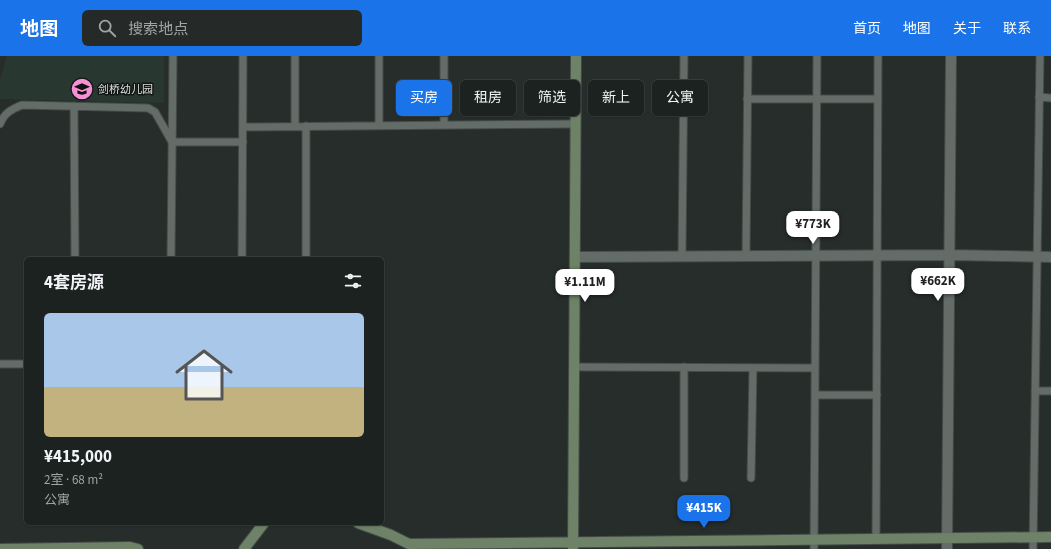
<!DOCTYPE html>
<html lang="zh">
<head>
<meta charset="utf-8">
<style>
  body { margin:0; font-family:"Source Sans 3","Noto Sans SC",sans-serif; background:#252a29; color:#f1f3f6; height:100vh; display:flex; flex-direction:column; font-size:15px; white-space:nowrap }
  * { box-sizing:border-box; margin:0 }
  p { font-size:13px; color:#a0a4a5 }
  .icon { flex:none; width:22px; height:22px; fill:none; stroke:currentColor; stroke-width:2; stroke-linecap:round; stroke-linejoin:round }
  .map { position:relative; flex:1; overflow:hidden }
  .side { position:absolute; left:24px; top:201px; width:360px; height:268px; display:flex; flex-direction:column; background:#1c2220; border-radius:6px; box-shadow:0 1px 3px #0004,0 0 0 1px #3a3f3e }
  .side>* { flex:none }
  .banner { position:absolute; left:396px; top:24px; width:380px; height:36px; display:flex; gap:8px }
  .price { position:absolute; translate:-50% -34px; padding:0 9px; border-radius:8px; background:#fff; color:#222; font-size:13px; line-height:26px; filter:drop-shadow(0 1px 2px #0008) }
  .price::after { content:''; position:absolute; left:50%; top:24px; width:12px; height:9px; margin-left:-6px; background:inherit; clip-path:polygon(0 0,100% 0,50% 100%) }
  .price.current { background:#1a73e8; color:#fff }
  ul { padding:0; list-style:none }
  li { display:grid; align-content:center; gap:8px; height:212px; padding:0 20px }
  li span { display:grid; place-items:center; height:124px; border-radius:6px; color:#555 }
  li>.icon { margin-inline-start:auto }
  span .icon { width:72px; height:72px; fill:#fffc; stroke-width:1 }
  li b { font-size:17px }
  h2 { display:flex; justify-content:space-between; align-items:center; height:48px; padding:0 20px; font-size:17px }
  .pill { padding:0 14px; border-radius:6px; background:#1c2220; box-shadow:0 1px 3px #0004,0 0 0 1px #3a3f3e; font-size:14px; line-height:36px }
  .pill.current { background:#1a73e8; color:#fff }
  header { display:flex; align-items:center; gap:24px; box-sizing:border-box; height:56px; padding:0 20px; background:#1a73e8; color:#fff }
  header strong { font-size:19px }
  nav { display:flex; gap:22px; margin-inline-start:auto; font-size:14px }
  .search { width:280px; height:36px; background:#252a29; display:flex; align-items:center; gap:10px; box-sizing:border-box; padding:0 14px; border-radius:6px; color:#a0a4a5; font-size:15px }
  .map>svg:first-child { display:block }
</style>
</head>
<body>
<header>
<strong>地图</strong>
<div class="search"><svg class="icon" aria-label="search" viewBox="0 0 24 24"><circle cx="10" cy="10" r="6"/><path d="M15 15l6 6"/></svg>搜索地点</div>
<nav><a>首页</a><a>地图</a><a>关于</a><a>联系</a></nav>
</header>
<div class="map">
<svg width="1051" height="493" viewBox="0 0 1051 493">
  <rect width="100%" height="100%" fill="#262d2a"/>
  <path fill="#293731" d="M7,0H164V47L0,43V23Z"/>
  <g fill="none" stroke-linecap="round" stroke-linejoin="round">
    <g stroke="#444b48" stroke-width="9">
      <path id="lane" d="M1039,41L1051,42
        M747,43H878
        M74,50L75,203
        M0,68C4,57 12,53 22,49L148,52L155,56L172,86H243
        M444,69V0
        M295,70V0
        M379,70V0
        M243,71L575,68
        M682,200L684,0
        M746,200L748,0
        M171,203L173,0
        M242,203L243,0
        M306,203V70
        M0,308H26
        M574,311L815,312
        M1035,335H1051
        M815,339H877
        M684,422V311
        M751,422L753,312
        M876,482L878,0
        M814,493L817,0
        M1033,493L1040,0"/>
    </g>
    <g stroke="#444b48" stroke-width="12">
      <path id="street" d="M575,201L949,199L1051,201
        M947,493L951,0"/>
    </g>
    <g stroke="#444b48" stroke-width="12">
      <path id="secondary" d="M358,467L391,479L409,488L1051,481
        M0,493L130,491L138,493
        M244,493L264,467
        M573,493L576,0"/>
    </g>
    <use href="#lane" stroke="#646c68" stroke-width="7"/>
    <use href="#street" stroke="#646c68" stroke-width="10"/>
    <use href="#secondary" stroke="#6d8266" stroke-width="10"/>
  </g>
  <defs>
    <g id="school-disc" transform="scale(1.15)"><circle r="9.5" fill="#f491d3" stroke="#111513"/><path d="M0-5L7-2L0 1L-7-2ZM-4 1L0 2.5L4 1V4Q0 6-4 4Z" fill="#111"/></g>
  </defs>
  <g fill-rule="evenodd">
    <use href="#school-disc" x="82" y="33"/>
  </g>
  <g text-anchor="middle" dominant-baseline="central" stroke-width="3" stroke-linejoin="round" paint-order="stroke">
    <g font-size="11" fill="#dbe0de" stroke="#111513" text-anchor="start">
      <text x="98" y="33">剑桥幼儿园</text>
    </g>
  </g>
</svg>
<b class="price" style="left:813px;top:189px">¥773K</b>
<b class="price" style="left:938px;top:246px">¥662K</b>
<b class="price" style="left:585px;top:247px">¥1.11M</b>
<b class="price current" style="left:704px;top:473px">¥415K</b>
<div class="banner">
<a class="pill current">买房</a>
<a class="pill">租房</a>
<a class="pill">筛选</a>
<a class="pill">新上</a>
<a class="pill">公寓</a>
</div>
<section class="side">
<h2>4套房源<svg class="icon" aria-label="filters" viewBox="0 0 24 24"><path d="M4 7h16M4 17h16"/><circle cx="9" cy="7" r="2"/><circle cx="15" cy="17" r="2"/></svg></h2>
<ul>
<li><span style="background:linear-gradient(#a9c7e8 60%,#c2b280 0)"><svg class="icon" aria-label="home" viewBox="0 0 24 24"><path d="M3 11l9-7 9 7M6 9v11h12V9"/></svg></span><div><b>¥415,000</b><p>2室 · 68 m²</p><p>公寓</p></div></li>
</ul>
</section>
</div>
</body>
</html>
